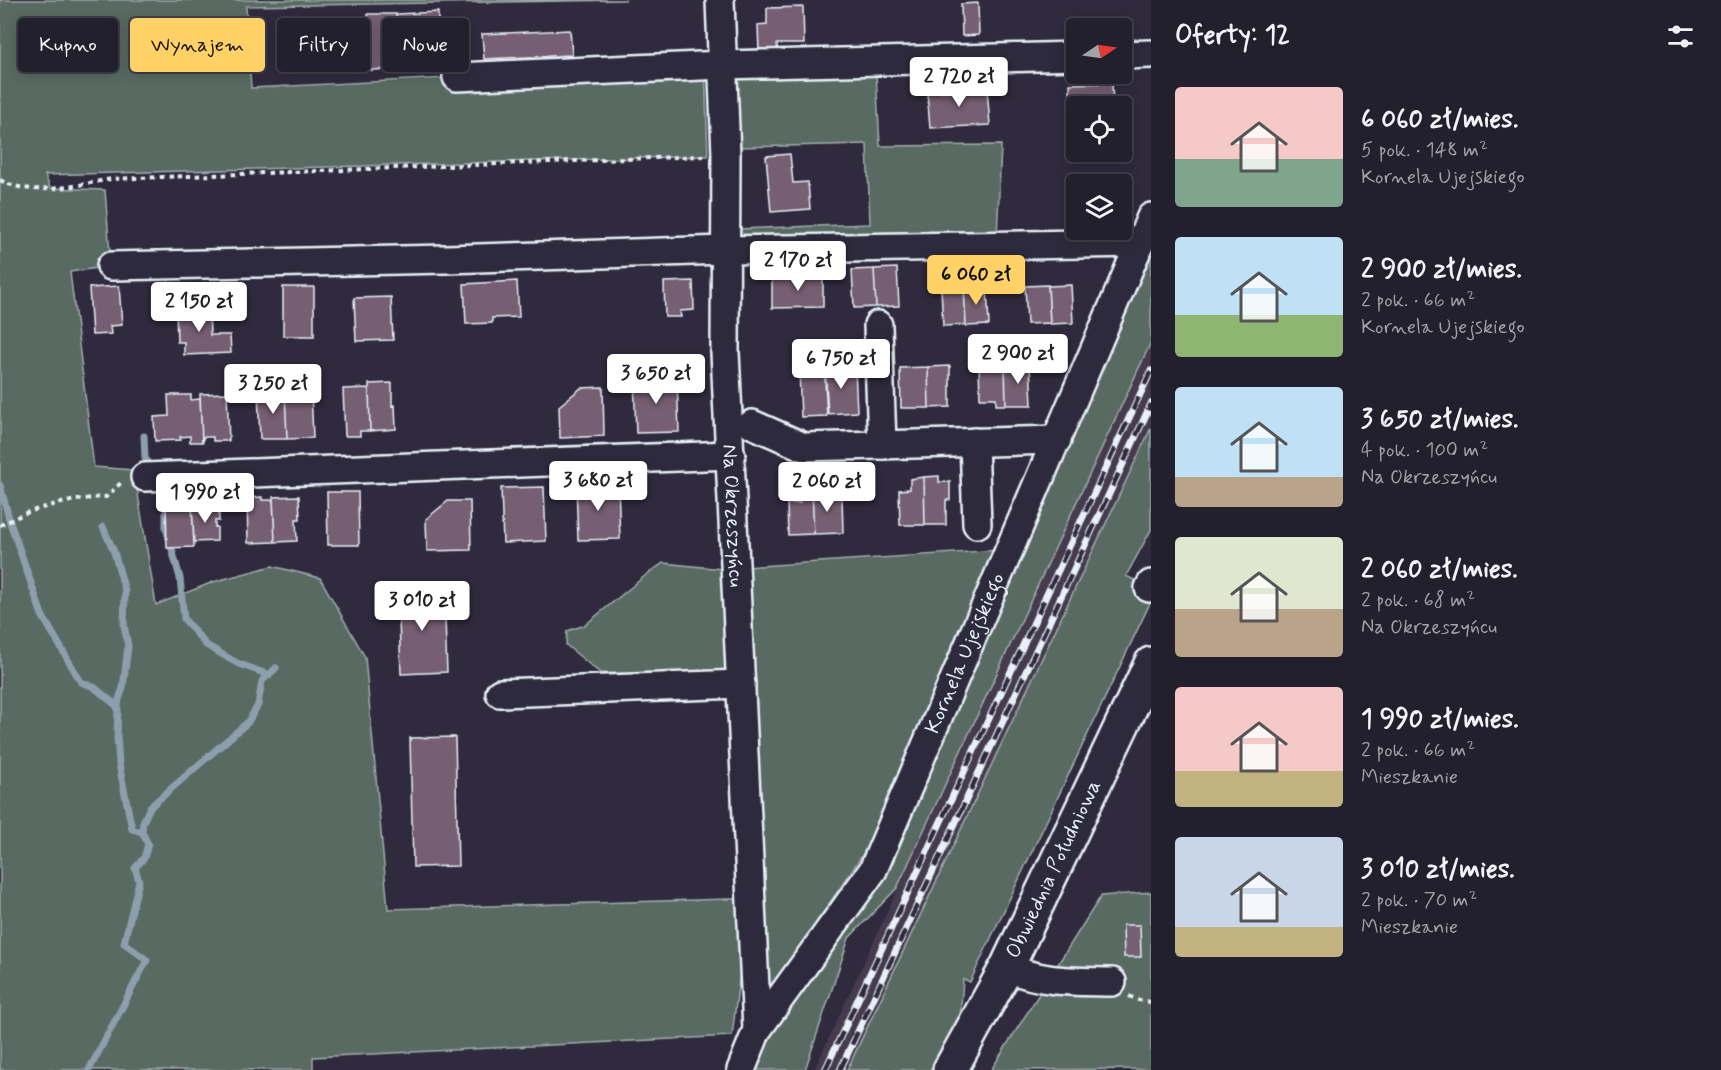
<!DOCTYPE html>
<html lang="pl">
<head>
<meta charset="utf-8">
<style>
  body { margin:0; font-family:Mynerve,sans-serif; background:#2f2d3a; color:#f1f3f6; height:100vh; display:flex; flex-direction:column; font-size:22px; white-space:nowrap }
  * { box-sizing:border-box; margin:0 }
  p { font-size:20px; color:#a3a3aa }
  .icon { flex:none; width:33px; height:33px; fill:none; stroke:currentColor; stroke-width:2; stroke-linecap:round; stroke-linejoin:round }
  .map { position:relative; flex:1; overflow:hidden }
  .panel { display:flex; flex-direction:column; background:#23202e; width:570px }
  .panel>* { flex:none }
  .hud { position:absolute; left:18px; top:18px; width:570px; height:54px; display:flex; gap:12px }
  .needle { width:39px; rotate:77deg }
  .fabs { position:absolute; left:1066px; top:18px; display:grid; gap:12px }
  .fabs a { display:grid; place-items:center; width:66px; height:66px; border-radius:6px; background:#23202e; box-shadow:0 3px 15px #0003,0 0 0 2px #403e4a; font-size:30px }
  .price { position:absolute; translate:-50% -51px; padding:0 14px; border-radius:6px; background:#fff; color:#222; font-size:20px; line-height:39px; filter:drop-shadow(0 2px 3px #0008) }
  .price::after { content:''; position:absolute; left:50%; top:36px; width:18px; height:14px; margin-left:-9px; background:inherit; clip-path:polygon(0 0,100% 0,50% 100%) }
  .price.on { background:#ffd166; color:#111 }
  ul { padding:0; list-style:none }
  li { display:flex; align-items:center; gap:18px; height:150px; padding:0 24px }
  li span { display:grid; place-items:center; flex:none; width:168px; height:120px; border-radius:6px; color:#555 }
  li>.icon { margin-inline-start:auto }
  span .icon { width:72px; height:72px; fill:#fffc; stroke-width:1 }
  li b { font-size:26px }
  h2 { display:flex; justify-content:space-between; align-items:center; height:72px; padding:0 24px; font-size:26px }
  .tag { padding:0 21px; border-radius:6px; background:#23202e; box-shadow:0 3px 15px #0003,0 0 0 2px #403e4a; font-size:21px; line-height:54px }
  .tag.on { background:#ffd166; color:#111 }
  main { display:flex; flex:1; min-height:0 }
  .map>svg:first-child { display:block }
</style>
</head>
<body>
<main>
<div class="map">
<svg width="1151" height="1070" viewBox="0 0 1151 1070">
  <rect width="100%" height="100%" fill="#2f2a3d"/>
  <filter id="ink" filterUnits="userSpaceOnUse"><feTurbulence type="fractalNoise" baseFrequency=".0167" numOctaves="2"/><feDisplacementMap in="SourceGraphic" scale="12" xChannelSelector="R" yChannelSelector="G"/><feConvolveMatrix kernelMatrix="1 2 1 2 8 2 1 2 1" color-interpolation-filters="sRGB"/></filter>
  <g filter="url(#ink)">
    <path fill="#443a4d" d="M1151,342V428L847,1070H814Z"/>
    <path fill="#596a62" stroke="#a0aead" stroke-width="1.5" d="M0,0H626L246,6L251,88L705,65L708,156L45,175L50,188L105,190L111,266L70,272L94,467L134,470L156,605L213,582L272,566L320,578L365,657L388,909L762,898L745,567L999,550L875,836L774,986L739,979L732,1036L313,1057V1070H0Z
      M876,73L880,146L1001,145L997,238L736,244V229L870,224L867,144L740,147L737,77Z
      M1151,241V342L897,888L849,938L805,1070H752L762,1048L831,953L869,893L906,830L938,743Z
      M1151,428V530L1126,576L1151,588V601L970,982L963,979L960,1020L932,1070H847Z
      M663,563L722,569L726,676L600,673L566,645L567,631L585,625L646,575Z
      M1151,892V1069L991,1070L1101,896Z"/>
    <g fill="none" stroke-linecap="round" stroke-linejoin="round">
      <path stroke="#8d9fad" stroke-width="7" d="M144,436L145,458L152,471
        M158,484L166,500V528L180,578L184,619L206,645L237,663L269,675
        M0,485L10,522L42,615L81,682L94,687L118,707L117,736L119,764L132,829L142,832L148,844L144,858L135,868L139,881L124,943L147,960L89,1070
        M103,527L114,552L125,591L124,625L128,646L123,688L119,699L118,707
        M142,832L143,822L150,807L248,722L258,705L262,681L276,668"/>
    </g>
    <path fill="#765e72" stroke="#e8f1f8" stroke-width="1.5" d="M978,3L979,35L962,36L961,4Z
      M803,7L804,44H777L778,53H759L758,25L767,24V8Z
      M438,12V35L397,36L396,14Z
      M368,14H396L398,69L321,72L320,38L369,37Z
      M570,30L572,55L484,59L482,34Z
      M1112,83L1113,106H1077V124H1071L1070,84Z
      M987,88L990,125L930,128L927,92Z
      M790,154L793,183L808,182L810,209L771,212L766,156Z
      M897,268L899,306L876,307L874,269Z
      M874,269L876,307L854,308L852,270Z
      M823,275V307L772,308V276Z
      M517,281L519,317L492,318V323L466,324L464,284Z
      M693,281L694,310L680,311L681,317H665L664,282Z
      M1048,285L1050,323L1027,324L1025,286Z
      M1071,285L1073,323L1050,324L1048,286Z
      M119,286L122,325L110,326L111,334L92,335L89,288Z
      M283,287H314V336H283Z
      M964,287L966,325L943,326L941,289Z
      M987,287L989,325L966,326L964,288Z
      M391,297L393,340L356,341L354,298Z
      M209,308L210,335H230L231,353L184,355V342H177L176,309Z
      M809,363H824L827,416L801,417L799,371L810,370Z
      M1030,364L1032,405H1006L1005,365Z
      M979,365H1005L1006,405H996V398H980Z
      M950,366V407L929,408L928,367Z
      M855,367L857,412L828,414L825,368Z
      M928,367L929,408H901L900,368Z
      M677,377L679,432L636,433L634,378Z
      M392,383V406L395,405L396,429L370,431L369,384Z
      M603,387L604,436L560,438L559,406L581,388Z
      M369,388L370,431H360V436H345L343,389Z
      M311,390L313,438L287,439L285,391Z
      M285,391L287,439H260L258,392Z
      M227,393L229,441H213V437H203V442H202L200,394Z
      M168,395H191V400L200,399L202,442H190V436L180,437L181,440L155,441L154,417L169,416Z
      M939,476V482H950V500H946V525H925L924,477Z
      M924,477L925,525H900L899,490L910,489V479Z
      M618,484L620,539L578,540L576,485Z
      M544,487L546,541L503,543L501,488Z
      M826,488V497L842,496L843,533L814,534L812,489Z
      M812,489L814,534L788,535L787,503H800L799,490Z
      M327,492H358L359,545H328Z
      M299,496L300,519H296L297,541L275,542L273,497Z
      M262,497V500H273L275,542L248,543L247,498Z
      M166,501H181V505H192L194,547L167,548Z
      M448,501H470L471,550L427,551L426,519Z
      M192,503H193V509L219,508V521H215V527H217V541L194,542Z
      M444,591L447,672L401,674L398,592Z
      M455,737L458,866L413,867L410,738Z
      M1123,925H1140L1141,957H1124Z"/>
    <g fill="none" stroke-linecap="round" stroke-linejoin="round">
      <g stroke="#e8f1f8" stroke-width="32">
        <g id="minor">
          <path id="s1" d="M720,0L726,155L725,352L757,1030"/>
          <path d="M1122,55L1151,54"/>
          <path d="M457,77L723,65L1077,56"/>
          <path d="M111,266L446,259L725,250L1140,243"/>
          <path d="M878,325L882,445"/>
          <path d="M752,424L804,447L1057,440"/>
          <path d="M974,442L977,524"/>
          <path d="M145,477L731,455"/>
          <path d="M1149,588L1151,584"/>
          <path d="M500,693L741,684"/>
          <path d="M1007,967C1040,983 1076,981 1112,982"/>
          <path id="s2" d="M741,1070L757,1030L873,870L1151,217"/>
        </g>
      </g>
      <g stroke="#e8f1f8" stroke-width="38">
        <g id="major">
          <path id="s3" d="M950,1070L1007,967L1151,664"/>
        </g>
      </g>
      <path stroke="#e8f1f8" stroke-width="4" stroke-dasharray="4.5 4.5" stroke-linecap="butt" d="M0,180C32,198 77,185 111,179L704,156
        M0,525C10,522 17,516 26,513C52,504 80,498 106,497L123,481
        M1129,996L1138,1000L1151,1002"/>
      <use href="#minor" stroke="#2f2a3d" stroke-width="27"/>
      <use href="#major" stroke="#2f2a3d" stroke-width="33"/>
      <g stroke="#e8f1f8" stroke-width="7">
        <path id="rail" d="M825,1070L1151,371
          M840,1070L1151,404"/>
      </g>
      <use href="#rail" stroke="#2f2a3d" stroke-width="4.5" stroke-dasharray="14" stroke-linecap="butt"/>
    </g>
  </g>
  <g text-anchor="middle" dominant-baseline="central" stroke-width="4.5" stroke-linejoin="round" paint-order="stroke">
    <g font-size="21" fill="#e8f1f8" stroke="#2f2a3d">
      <text stroke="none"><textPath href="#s1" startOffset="516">Na Okrzeszyńcu</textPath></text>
      <text stroke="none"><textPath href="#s2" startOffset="476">Kornela Ujejskiego</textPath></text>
      <text stroke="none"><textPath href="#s3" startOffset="226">Obwiednia Południowa</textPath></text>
    </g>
  </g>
</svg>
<div class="fabs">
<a><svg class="needle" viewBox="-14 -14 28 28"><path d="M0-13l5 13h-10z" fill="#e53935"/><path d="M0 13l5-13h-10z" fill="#a3a3aa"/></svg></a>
<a><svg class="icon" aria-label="locate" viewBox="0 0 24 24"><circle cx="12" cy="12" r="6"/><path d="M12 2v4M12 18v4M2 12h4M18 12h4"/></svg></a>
<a><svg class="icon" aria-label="layers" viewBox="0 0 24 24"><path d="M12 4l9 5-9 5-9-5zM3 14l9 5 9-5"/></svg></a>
</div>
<b class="price" style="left:959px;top:108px">2 720 zł</b>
<b class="price" style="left:798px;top:292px">2 170 zł</b>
<b class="price on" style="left:976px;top:306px">6 060 zł</b>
<b class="price" style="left:199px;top:333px">2 150 zł</b>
<b class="price" style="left:1018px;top:385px">2 900 zł</b>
<b class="price" style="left:841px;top:390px">6 750 zł</b>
<b class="price" style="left:656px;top:405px">3 650 zł</b>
<b class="price" style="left:273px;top:415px">3 250 zł</b>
<b class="price" style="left:598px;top:512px">3 680 zł</b>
<b class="price" style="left:827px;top:513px">2 060 zł</b>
<b class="price" style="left:205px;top:524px">1 990 zł</b>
<b class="price" style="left:422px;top:632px">3 010 zł</b>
<div class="hud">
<a class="tag">Kupno</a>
<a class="tag on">Wynajem</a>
<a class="tag">Filtry</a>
<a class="tag">Nowe</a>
</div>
</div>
<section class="panel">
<h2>Oferty: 12<svg class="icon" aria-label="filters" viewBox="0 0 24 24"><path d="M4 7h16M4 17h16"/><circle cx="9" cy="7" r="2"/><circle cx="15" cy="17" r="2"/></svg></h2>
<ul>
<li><span style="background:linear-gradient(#f6c9c9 60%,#7fa58c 0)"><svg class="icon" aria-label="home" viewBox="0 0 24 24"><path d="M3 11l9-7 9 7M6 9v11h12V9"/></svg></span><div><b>6 060 zł/mies.</b><p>5 pok. · 148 m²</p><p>Kornela Ujejskiego</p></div></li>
<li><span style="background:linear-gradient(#bfe0f5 65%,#8fb573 0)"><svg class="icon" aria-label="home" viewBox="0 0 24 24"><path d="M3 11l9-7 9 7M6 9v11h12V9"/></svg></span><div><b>2 900 zł/mies.</b><p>2 pok. · 66 m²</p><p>Kornela Ujejskiego</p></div></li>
<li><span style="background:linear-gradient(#bfe0f5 75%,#b9a48a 0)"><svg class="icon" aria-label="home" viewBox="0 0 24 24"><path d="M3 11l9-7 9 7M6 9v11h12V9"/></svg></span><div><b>3 650 zł/mies.</b><p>4 pok. · 100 m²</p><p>Na Okrzeszyńcu</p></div></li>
<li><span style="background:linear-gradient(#dfe7d0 60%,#b9a48a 0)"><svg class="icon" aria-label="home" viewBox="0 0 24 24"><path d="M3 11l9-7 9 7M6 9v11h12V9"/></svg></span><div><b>2 060 zł/mies.</b><p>2 pok. · 68 m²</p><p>Na Okrzeszyńcu</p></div></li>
<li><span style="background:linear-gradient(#f6c9c9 70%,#c2b280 0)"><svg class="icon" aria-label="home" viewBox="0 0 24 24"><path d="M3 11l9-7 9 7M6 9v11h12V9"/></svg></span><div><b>1 990 zł/mies.</b><p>2 pok. · 66 m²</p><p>Mieszkanie</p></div></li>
<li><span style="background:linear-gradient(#c9d6e8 75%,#c2b280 0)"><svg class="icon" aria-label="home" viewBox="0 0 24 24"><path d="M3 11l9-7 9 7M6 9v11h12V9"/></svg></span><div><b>3 010 zł/mies.</b><p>2 pok. · 70 m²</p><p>Mieszkanie</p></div></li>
</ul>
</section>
</main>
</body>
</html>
